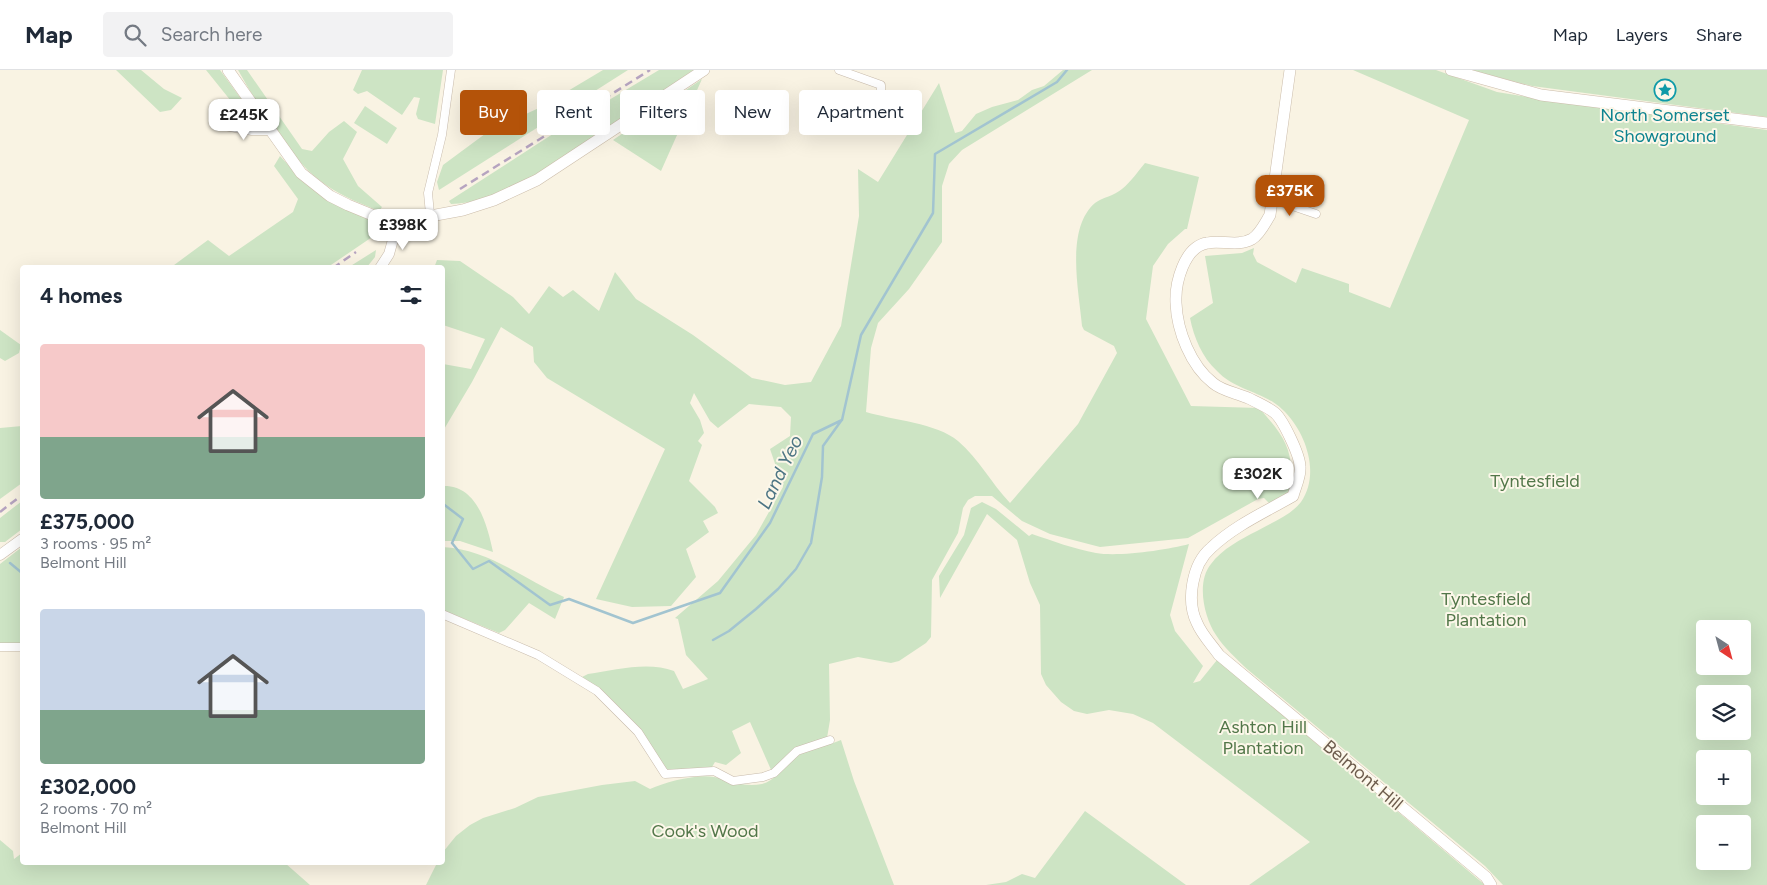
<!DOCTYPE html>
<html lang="en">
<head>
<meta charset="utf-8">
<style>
  body { margin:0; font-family:Figtree,sans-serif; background:#f2f2f3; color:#1f2937; height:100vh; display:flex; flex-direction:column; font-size:19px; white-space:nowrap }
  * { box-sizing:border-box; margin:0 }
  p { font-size:16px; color:#747a83 }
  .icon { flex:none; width:28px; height:28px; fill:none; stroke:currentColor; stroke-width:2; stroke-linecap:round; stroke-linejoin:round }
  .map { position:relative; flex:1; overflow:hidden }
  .sheet { position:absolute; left:20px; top:195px; width:425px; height:600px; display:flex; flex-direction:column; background:#fff; border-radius:5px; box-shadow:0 5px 20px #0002 }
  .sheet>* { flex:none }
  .top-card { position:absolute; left:460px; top:20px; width:475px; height:45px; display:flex; gap:10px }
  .needle { width:32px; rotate:144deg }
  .tools { position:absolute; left:1696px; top:550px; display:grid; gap:10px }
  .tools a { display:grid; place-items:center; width:55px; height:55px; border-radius:5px; background:#fff; box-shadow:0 5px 20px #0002; font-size:25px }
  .price { position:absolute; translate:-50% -42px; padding:0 11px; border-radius:10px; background:#fff; color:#222; font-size:16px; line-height:32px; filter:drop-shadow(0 1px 2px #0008) }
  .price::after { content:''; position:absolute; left:50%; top:30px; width:15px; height:11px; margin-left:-8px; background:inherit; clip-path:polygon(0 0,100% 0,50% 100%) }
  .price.current { background:#b45309; color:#fff }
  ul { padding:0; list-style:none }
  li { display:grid; align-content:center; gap:10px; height:265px; padding:0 20px }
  li span { display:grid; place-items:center; height:155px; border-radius:5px; color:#555 }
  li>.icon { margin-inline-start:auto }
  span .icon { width:90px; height:90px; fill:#fffc; stroke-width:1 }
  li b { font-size:21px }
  h2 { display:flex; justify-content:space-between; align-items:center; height:60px; padding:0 20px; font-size:21px }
  .chip { padding:0 18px; border-radius:5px; background:#fff; box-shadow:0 5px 20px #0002; font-size:18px; line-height:45px }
  .chip.current { background:#b45309; color:#fff }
  header { display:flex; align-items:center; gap:30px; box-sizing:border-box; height:70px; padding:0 25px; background:#fff; border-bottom:1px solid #e0e1e3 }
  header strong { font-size:24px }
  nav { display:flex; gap:28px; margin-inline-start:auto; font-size:18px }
  .search { width:350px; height:45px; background:#f2f2f3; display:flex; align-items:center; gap:12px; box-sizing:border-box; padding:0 18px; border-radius:5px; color:#747a83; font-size:19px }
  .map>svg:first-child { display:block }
</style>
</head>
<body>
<header>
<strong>Map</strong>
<div class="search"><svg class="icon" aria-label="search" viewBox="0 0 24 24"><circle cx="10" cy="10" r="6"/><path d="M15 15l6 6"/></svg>Search here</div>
<nav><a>Map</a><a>Layers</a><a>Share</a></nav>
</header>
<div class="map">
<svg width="1767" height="815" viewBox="0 0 1767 815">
  <rect width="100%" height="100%" fill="#f9f3e3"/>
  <path fill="#cde4c4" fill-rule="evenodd" d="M116,0H141L164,19L182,28L171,40L160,42Z
    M206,0H220L247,37L245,42L239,41Z
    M238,0H247L302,79L312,81L329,62L344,51L357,62L343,89L358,116L382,137L379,141C357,132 336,124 318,109C286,83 258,35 238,0Z
    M362,0H443L435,54L418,49L416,44L420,28L414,27L402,45L367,21L358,24L353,20Z
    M603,0H628L439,120L437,112L443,95L489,61L541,37Z
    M659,0H694C661,22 628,44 595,66C551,95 505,132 451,134L449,131L559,60Z
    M1063,0H1092L962,80L949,94L942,116V172L909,219L878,253L871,278L866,342C892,350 937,353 958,371C979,389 991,413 1010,433L1078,354L1117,283L1114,276L1084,260L1082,256C1079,221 1065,159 1095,133C1103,127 1114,126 1122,119C1131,112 1138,101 1145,93L1199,107L1187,159H1185L1168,174L1153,196L1146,249L1191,336L1259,338C1285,367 1296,382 1289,422L1271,435L1264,428L1258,429L1188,468L1100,477L1050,464L1022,451L992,426H975L968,430L963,438L958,463L932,510L931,567L926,573L899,591L891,593L858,587L829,594L830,650L827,668L796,678L772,702L750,652L732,661L741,683L726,695L715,692L712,697L666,702C642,664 620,631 582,607L588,604C615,600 648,591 674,601L683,619L708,609L686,585L678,549L675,548L718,511L756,465L783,417L770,379L790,366L791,347L781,337L749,334L718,358L710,351L694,323L690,333L700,350L704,363L698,371L702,375L689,411L715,437L718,443L703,451L709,462L686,479L696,507L671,536L632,537L596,529L665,379L547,308L534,292L533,277L501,257L472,312L443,361V294L471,299L485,269L443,255L442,198H434L437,190L460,191L513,227L529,244L549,216L563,227L573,220L599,241L615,202L636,229L693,265L752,308L785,315L811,312L841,256L859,146L858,99L878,112L939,13L955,63L962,61L976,44L992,37L1018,30L1032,20L1044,16Z
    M1353,0H1436L1497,22L1539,29L1767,60V815H1503L1485,796L1247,599C1236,588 1224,578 1216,565C1204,547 1196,512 1211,494C1222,479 1241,469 1257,461C1272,452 1290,446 1301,432C1311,418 1312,400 1308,384C1304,365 1290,343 1273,332C1255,321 1232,317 1217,301C1202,287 1194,268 1190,248L1213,233L1205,186L1242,183L1254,178L1253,184L1257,192L1296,213L1302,198L1349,214V222L1390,238L1469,50ZM1705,559H1742V596H1705ZM1705,624H1742V661H1705ZM1705,689H1742V726H1705ZM1705,754H1742V791H1705Z
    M1471,0H1767V47L1532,16Z
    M702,9L661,101L613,70Z
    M365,36L397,58L387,74L354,53Z
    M280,86L302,110L376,152L381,161L328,197L170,198L208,170L229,186L293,142L298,129L274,96Z
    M376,180L375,187L367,197H349Z
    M0,260L21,275L19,283L5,291L0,288Z
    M22,356V413L0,429V358Z
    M443,416C477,415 487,454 493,482L460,471H443Z
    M22,431V459L5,472H0V448Z
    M982,432L996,439L1029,466L1032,464C1053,471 1074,479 1096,483C1118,487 1167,480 1189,474L1170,545L1175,561L1203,596L1193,613L1200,611L1217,590L1485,815H1249L1310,772L1153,653L1133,644L1109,640L1087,644L1074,641L1061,632L1046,615L1041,604L1040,535L1030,513L1017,470L987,444L940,528L939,506L964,465L971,438Z
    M22,477V573L0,574V494Z
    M442,477C488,479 524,509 564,527L555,549L529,533L505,560L499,563L443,540Z
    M841,670L854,711L894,815H426L437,793L442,792L443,782L456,766L470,755L483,748L515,738L538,727L602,715L635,711L650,719C666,712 696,704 714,707C731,710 743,718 762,714C777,710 782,696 794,688C807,679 826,676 841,670Z
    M1085,741L1186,815H986L1006,812L1022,804L1035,808Z
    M0,770L13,781L14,789L22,783V792L285,793L310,815H0Z"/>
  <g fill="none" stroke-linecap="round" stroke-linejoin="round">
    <path stroke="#a2c4d0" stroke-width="2.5" d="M442,433L463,449L452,473L473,499L489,491L550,535L569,529L633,553L720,523L770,453L813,364L842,350L861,265L933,143L935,84L1057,12L1067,0
      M10,493L22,503
      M713,570L729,561L756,539L778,519L796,499L811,473L822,407L823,376L841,351"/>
    <g stroke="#c8bbac" stroke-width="9">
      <path id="minor" d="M839,0L881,15V22L866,57
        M219,55L252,61H270
        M1272,129L1316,144
        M430,144L428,123L442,65L451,0
        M442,544L538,585L597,621L638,662L665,704L714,701L733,711L763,707L774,703L797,681L830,670
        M0,577H22"/>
    </g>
    <g stroke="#c8bbac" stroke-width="11">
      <path id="tertiary" d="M380,198L389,184L398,152
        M0,485L22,469"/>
    </g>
    <g stroke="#cbbcaa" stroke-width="12">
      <path id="secondary" d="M228,0L301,103L330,126L348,135L382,149L398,152L463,140L494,130L537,110L704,0
        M1290,0L1270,145C1265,153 1260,164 1252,169C1238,177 1221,170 1207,173C1184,177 1175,213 1176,233C1177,261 1191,296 1213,313C1222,321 1237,323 1248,328C1256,332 1268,337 1275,343C1283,350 1300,385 1300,397C1301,406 1295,418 1293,426C1265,442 1234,456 1211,478C1192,494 1186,531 1197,553C1202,565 1212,575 1219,585L1486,807L1491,815
        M1451,0L1541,25L1767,53"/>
    </g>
    <use href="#minor" stroke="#fff" stroke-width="8"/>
    <use href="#tertiary" stroke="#fff" stroke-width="10"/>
    <use href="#secondary" stroke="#fff" stroke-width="11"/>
    <path stroke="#b6a4c0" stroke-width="2.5" stroke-dasharray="8 5" stroke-linecap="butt" d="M460,119L650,0
      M333,198L356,182
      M0,442L22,425"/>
  </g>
  <defs>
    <g id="sight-ring" transform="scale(1.125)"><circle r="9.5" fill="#fcf7e9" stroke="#0f9aa8" stroke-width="1.5"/><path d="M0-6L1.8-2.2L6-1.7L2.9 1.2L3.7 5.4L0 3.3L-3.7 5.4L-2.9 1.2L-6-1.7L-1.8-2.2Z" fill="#0f9aa8"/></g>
  </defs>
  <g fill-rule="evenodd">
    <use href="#sight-ring" x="1665" y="20"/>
  </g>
  <g text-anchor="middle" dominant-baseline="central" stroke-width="4" stroke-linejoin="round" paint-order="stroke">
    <g font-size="18" fill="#0d838f" stroke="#fcf7e9">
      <text x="1665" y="45">North Somerset<tspan x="1665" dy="21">Showground</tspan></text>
    </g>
    <g font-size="18" fill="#527749" stroke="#fcf7e9">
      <text x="1535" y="411">Tyntesfield</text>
      <text x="1486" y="529">Tyntesfield<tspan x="1486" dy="21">Plantation</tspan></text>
      <text x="1263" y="657">Ashton Hill<tspan x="1263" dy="21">Plantation</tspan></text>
      <text x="705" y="761">Cook's Wood</text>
    </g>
    <g font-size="18" fill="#6d5c4d" stroke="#fcf7e9">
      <text transform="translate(1363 705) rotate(40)">Belmont Hill</text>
    </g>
    <g font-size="19" font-style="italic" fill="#4d7584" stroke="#fcf7e9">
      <text transform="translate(780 402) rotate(-64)">Land Yeo</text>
    </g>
  </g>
</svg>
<div class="tools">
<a><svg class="needle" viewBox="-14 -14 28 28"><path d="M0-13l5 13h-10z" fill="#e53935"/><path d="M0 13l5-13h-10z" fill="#747a83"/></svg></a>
<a><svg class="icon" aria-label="layers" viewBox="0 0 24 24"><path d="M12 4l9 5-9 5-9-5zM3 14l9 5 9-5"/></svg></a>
<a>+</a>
<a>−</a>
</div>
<b class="price" style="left:244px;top:71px">£245K</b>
<b class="price current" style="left:1290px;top:147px">£375K</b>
<b class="price" style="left:403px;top:181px">£398K</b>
<b class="price" style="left:1258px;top:430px">£302K</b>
<div class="top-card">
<a class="chip current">Buy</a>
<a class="chip">Rent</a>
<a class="chip">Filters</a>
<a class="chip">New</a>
<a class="chip">Apartment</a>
</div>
<section class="sheet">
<h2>4 homes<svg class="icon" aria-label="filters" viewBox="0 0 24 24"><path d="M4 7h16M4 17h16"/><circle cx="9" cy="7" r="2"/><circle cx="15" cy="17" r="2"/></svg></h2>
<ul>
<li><span style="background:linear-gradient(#f6c9c9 60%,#7fa58c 0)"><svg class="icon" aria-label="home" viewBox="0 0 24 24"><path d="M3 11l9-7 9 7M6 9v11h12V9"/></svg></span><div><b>£375,000</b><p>3 rooms · 95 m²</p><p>Belmont Hill</p></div></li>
<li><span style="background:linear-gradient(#c9d6e8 65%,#7fa58c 0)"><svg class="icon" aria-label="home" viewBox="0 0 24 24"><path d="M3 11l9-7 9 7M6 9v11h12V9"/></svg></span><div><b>£302,000</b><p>2 rooms · 70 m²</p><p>Belmont Hill</p></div></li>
</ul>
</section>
</div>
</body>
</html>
